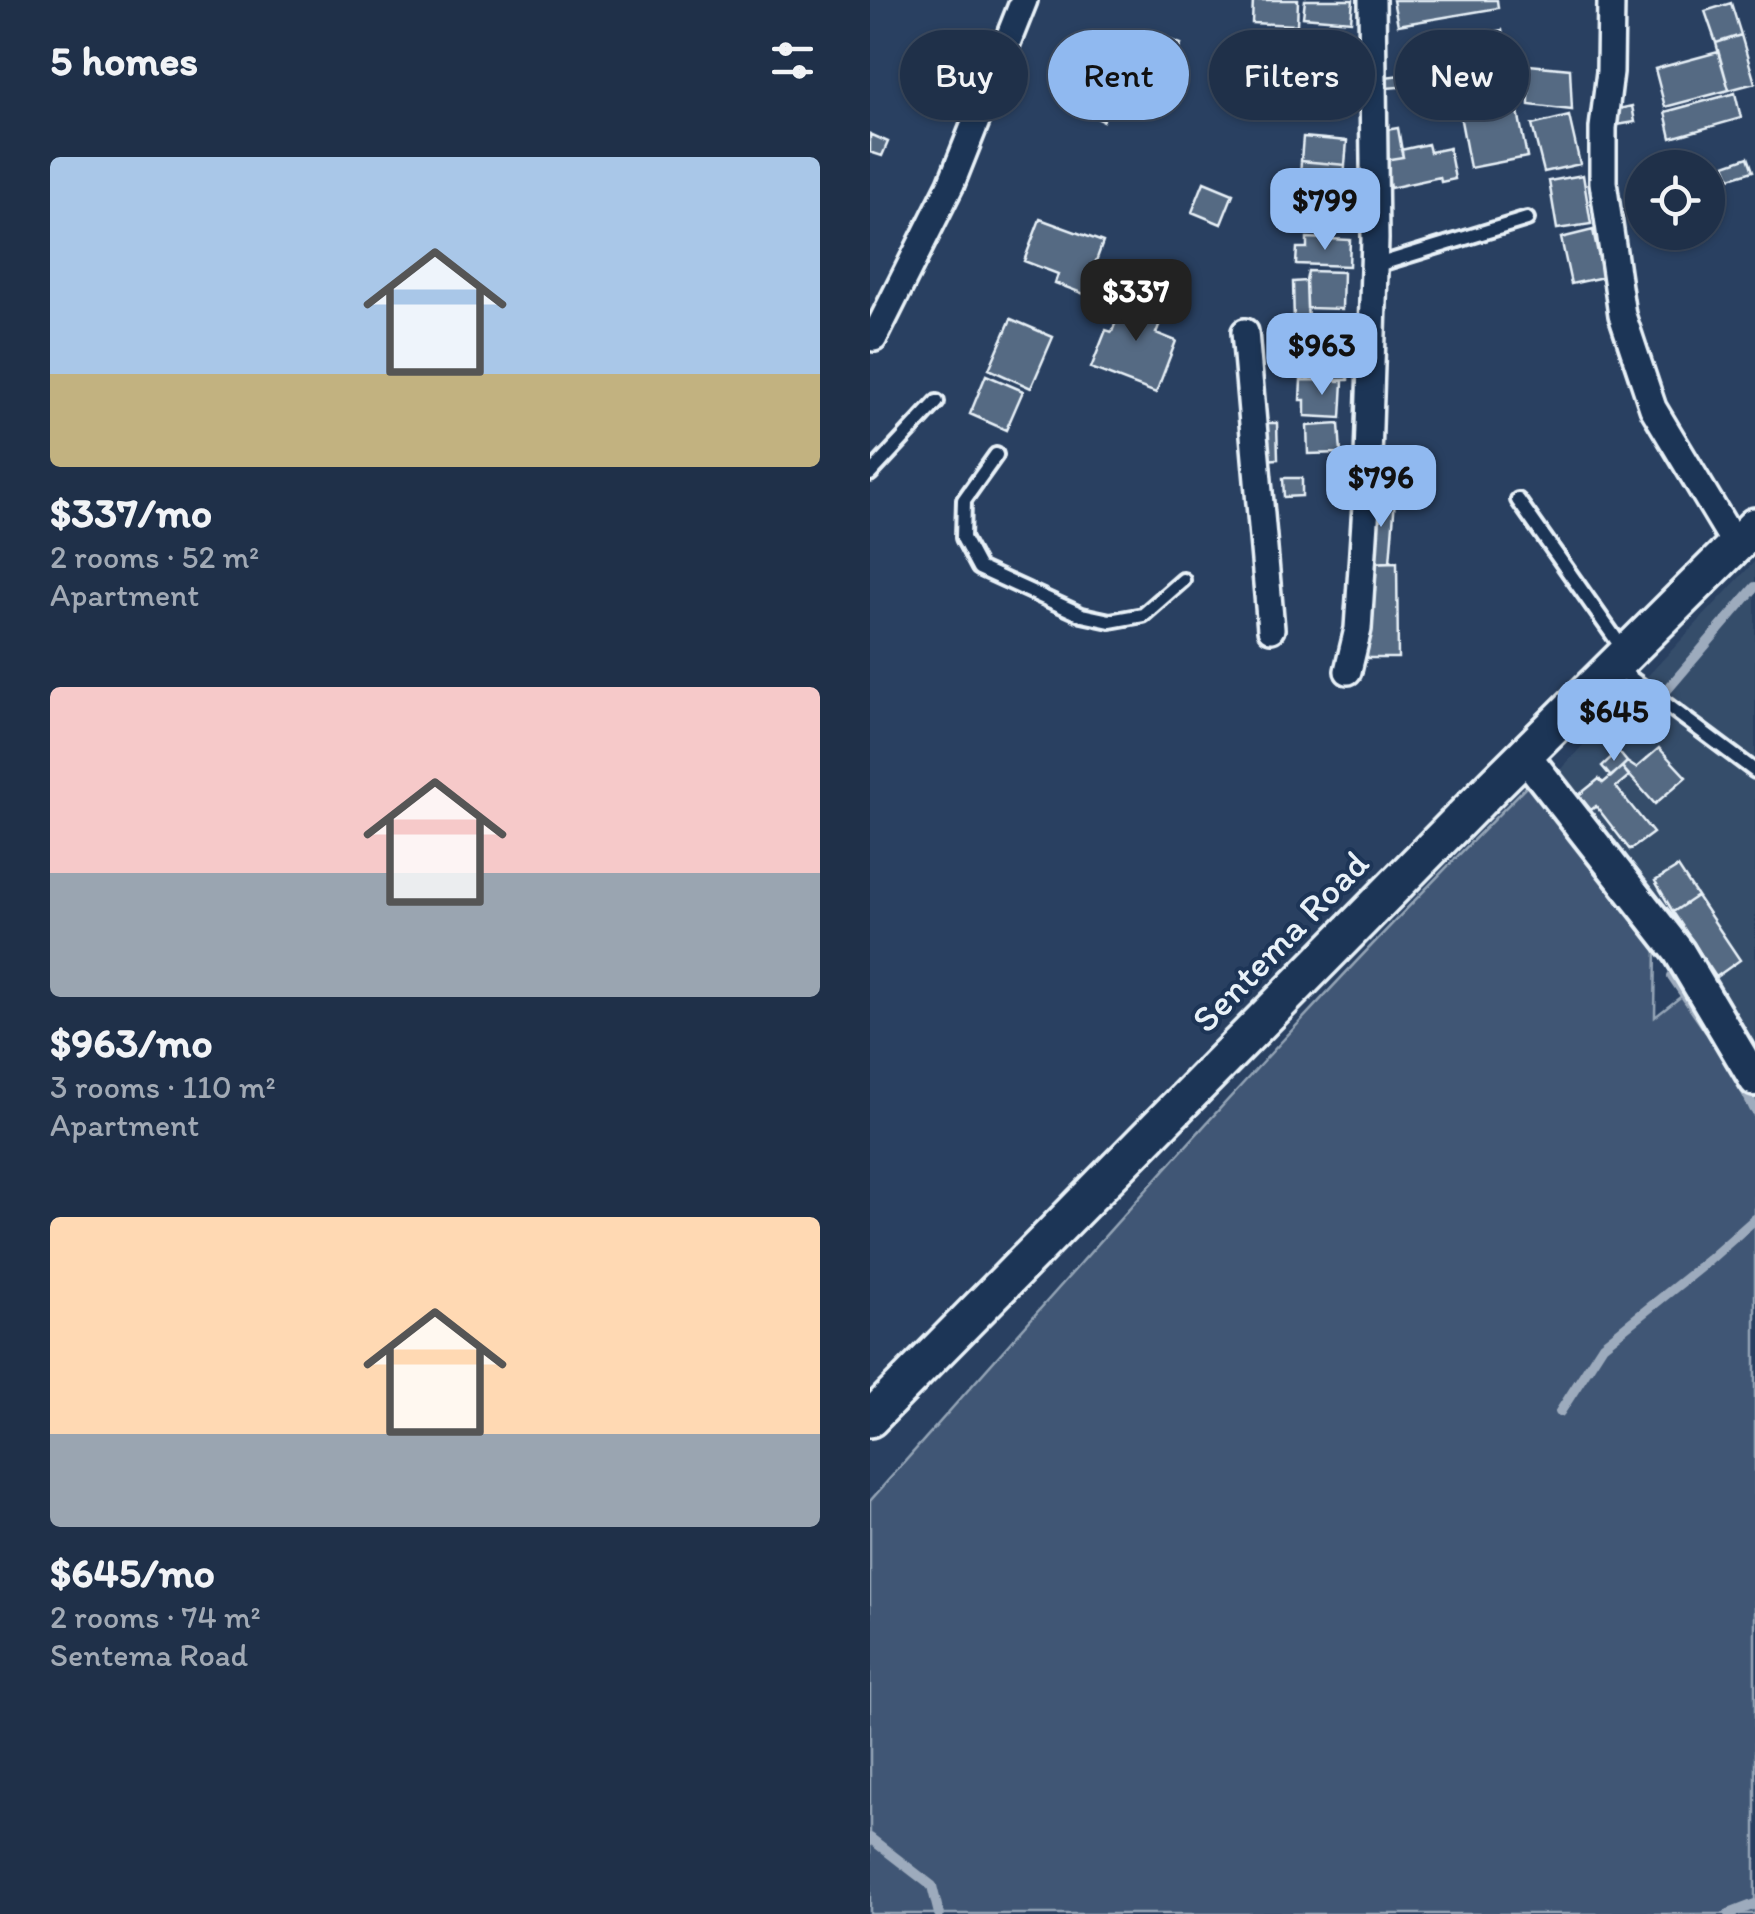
<!DOCTYPE html>
<html lang="en">
<head>
<meta charset="utf-8">
<style>
  body { margin:0; font-family:Itim,sans-serif; background:#2c3c53; color:#f1f3f6; height:100vh; display:flex; flex-direction:column; font-size:38px; white-space:nowrap }
  * { box-sizing:border-box; margin:0 }
  p { font-size:32px; color:#a1a9b4 }
  .icon { flex:none; width:55px; height:55px; fill:none; stroke:currentColor; stroke-width:2; stroke-linecap:round; stroke-linejoin:round }
  .map { position:relative; flex:1; overflow:hidden }
  .drawer { display:flex; flex-direction:column; background:#1f3049; width:870px }
  .drawer>* { flex:none }
  .banner { position:absolute; left:30px; top:30px; width:705px; height:90px; display:flex; gap:20px }
  .buttons { position:absolute; left:755px; top:150px; display:grid; gap:20px }
  .buttons a { display:grid; place-items:center; width:100px; height:100px; border-radius:50%; background:#1f3049; box-shadow:0 2px 8px #0004,0 0 0 2px #3c4b61; font-size:50px }
  .price { position:absolute; translate:-50% -85px; padding:0 22px; border-radius:20px; background:#90b9f0; color:#111; font-size:32px; line-height:65px; filter:drop-shadow(0 2px 5px #0008) }
  .price::after { content:''; position:absolute; left:50%; top:60px; width:30px; height:22px; margin-left:-15px; background:inherit; clip-path:polygon(0 0,100% 0,50% 100%) }
  .price.current { background:#222; color:#fff }
  ul { padding:0; list-style:none }
  li { display:grid; align-content:center; gap:20px; height:530px; padding:0 50px }
  li span { display:grid; place-items:center; height:310px; border-radius:10px; color:#555 }
  li>.icon { margin-inline-start:auto }
  span .icon { width:180px; height:180px; fill:#fffc; stroke-width:1 }
  li b { font-size:42px }
  h2 { display:flex; justify-content:space-between; align-items:center; height:120px; padding:0 50px; font-size:42px }
  .chip { padding:0 35px; border-radius:45px; background:#1f3049; box-shadow:0 2px 8px #0004,0 0 0 2px #3c4b61; font-size:35px; line-height:90px }
  .chip.current { background:#90b9f0; color:#111 }
  main { display:flex; flex:1; min-height:0 }
  .map>svg:first-child { display:block }
</style>
</head>
<body>
<main>
<section class="drawer">
<h2>5 homes<svg class="icon" aria-label="filters" viewBox="0 0 24 24"><path d="M4 7h16M4 17h16"/><circle cx="9" cy="7" r="2"/><circle cx="15" cy="17" r="2"/></svg></h2>
<ul>
<li><span style="background:linear-gradient(#a9c7e8 70%,#c2b280 0)"><svg class="icon" aria-label="home" viewBox="0 0 24 24"><path d="M3 11l9-7 9 7M6 9v11h12V9"/></svg></span><div><b>$337/mo</b><p>2 rooms · 52 m²</p><p>Apartment</p></div></li>
<li><span style="background:linear-gradient(#f6c9c9 60%,#9aa5b1 0)"><svg class="icon" aria-label="home" viewBox="0 0 24 24"><path d="M3 11l9-7 9 7M6 9v11h12V9"/></svg></span><div><b>$963/mo</b><p>3 rooms · 110 m²</p><p>Apartment</p></div></li>
<li><span style="background:linear-gradient(#ffd9b3 70%,#9aa5b1 0)"><svg class="icon" aria-label="home" viewBox="0 0 24 24"><path d="M3 11l9-7 9 7M6 9v11h12V9"/></svg></span><div><b>$645/mo</b><p>2 rooms · 74 m²</p><p>Sentema Road</p></div></li>
</ul>
</section>
<div class="map">
<svg width="885" height="1914" viewBox="0 0 885 1914">
  <rect width="100%" height="100%" fill="#294061"/>
  <filter id="ink" filterUnits="userSpaceOnUse"><feTurbulence type="fractalNoise" baseFrequency=".01" numOctaves="2"/><feDisplacementMap in="SourceGraphic" scale="20" xChannelSelector="R" yChannelSelector="G"/><feConvolveMatrix kernelMatrix="1 2 1 2 8 2 1 2 1" color-interpolation-filters="sRGB"/></filter>
  <g filter="url(#ink)">
    <path fill="#364d6b" d="M885,561V1071L688,772Z"/>
    <path fill="#415774" stroke="#94a4b6" stroke-width="2.5" d="M659,784L786,944L785,1017L818,991L855,1046L885,1101V1914H0V1501C215,1258 429,1013 659,784Z"/>
    <g fill="none" stroke-linecap="round" stroke-linejoin="round">
      <path stroke="#9dabbd" stroke-width="10" d="M791,697L885,587
        M802,976L838,1029
        M871,1082L885,1110
        M690,1412L733,1345L839,1260L885,1219
        M0,1838L62,1886L69,1914
        M859,1914L885,1904"/>
    </g>
    <path fill="#556a83" stroke="#e8f1f8" stroke-width="2.5" d="M383,0H428L427,25L382,23Z
      M435,0H483L481,21L433,17Z
      M523,0H627L628,8L528,25Z
      M861,3L871,35L846,43L835,11Z
      M632,30L657,157L600,168L576,41Z
      M871,35L885,83L859,90L846,43Z
      M294,38L311,44L306,57L289,50Z
      M848,52L859,90L795,107L785,69Z
      M554,53L557,79L539,81L536,56Z
      M659,65L700,69L702,110L659,105Z
      M449,74L488,79L483,111L445,105Z
      M539,74L540,86L517,88L515,77Z
      M225,85L245,93L233,121L214,112Z
      M865,93L871,118L801,138L795,112Z
      M762,106L765,122L747,125L744,110Z
      M699,116L710,164L674,172L662,125Z
      M528,128L533,157L514,160L510,131Z
      M0,134L18,142L12,156L0,152Z
      M433,137L477,141L475,165L431,161Z
      M558,144L560,152L579,148L585,179L571,182L570,177L520,188L514,160L533,157L531,150Z
      M830,153L834,168H810L808,159Z
      M878,157L883,171L860,178L855,165Z
      M431,161L475,165L474,183L463,182L462,188L440,186L441,180L430,179Z
      M713,175L721,224L687,229L679,181Z
      M334,182L363,194L351,224L322,212Z
      M170,219L233,242L214,294L185,283L188,274L154,261Z
      M723,230L733,277L701,284L691,238Z
      M437,238L480,240L479,266L426,264L427,248H437Z
      M438,271L473,272L472,309L437,308L436,281Z
      M436,281L438,323L424,324L423,282Z
      M259,288L298,303L286,333L306,341L286,393L221,368L236,330L242,332Z
      M141,319L183,337L161,388L119,369Z
      M437,327H474L473,355L436,354Z
      M431,354L478,355V380H431Z
      M116,375L153,391L136,430L100,414Z
      M431,380L473,381L471,418L435,416V400H430Z
      M393,423H407L408,459L394,460Z
      M469,424L471,453L438,454L437,426Z
      M507,453L522,454L520,481L505,480Z
      M413,478H432V496L414,497Z
      M503,496L525,499L520,562L497,563Z
      M527,562L528,658H497V563Z
      M789,748L816,777L785,804L752,767L757,762L766,768Z
      M748,751L757,762L741,777L732,766Z
      M752,767L759,776L746,787L783,833L760,850L726,806L721,810L709,795L729,779L733,783Z
      M808,867L827,896L803,912L785,881Z
      M827,896L870,960L846,977L803,912Z"/>
    <g fill="none" stroke-linecap="round" stroke-linejoin="round">
      <g stroke="#e8f1f8" stroke-width="20">
        <path id="service" d="M504,266L657,219
          M126,455L94,500L93,538L109,568L212,615L240,621L273,615L313,580
          M0,474L67,402
          M648,500L755,652
          M746,667L885,771"/>
      </g>
      <g stroke="#e8f1f8" stroke-width="32">
        <path id="minor" d="M741,0L740,72L733,128V182L752,315L783,408L866,546
          M375,332L401,629
          M4,338L81,184L154,0
          M478,671L488,629L497,490L505,239L502,0"/>
      </g>
      <g stroke="#e8f1f8" stroke-width="38">
        <path id="tertiary" d="M654,754L809,952L885,1080"/>
      </g>
      <g stroke="#e8f1f8" stroke-width="42">
        <path id="secondary" d="M0,1419L625,784L885,526"/>
      </g>
      <use href="#service" stroke="#1d3557" stroke-width="12"/>
      <use href="#minor" stroke="#1d3557" stroke-width="25"/>
      <use href="#tertiary" stroke="#1d3557" stroke-width="30"/>
      <use href="#secondary" stroke="#1d3557" stroke-width="35"/>
    </g>
  </g>
  <g text-anchor="middle" dominant-baseline="central" stroke-width="8" stroke-linejoin="round" paint-order="stroke">
    <g font-size="38" fill="#e8f1f8" stroke="#1d3557">
      <text transform="translate(410 941) rotate(-46)">Sentema Road</text>
    </g>
  </g>
</svg>
<div class="buttons">
<a><svg class="icon" aria-label="locate" viewBox="0 0 24 24"><circle cx="12" cy="12" r="6"/><path d="M12 2v4M12 18v4M2 12h4M18 12h4"/></svg></a>
</div>
<b class="price" style="left:455px;top:253px">$799</b>
<b class="price current" style="left:266px;top:344px">$337</b>
<b class="price" style="left:452px;top:398px">$963</b>
<b class="price" style="left:511px;top:530px">$796</b>
<b class="price" style="left:744px;top:764px">$645</b>
<div class="banner">
<a class="chip">Buy</a>
<a class="chip current">Rent</a>
<a class="chip">Filters</a>
<a class="chip">New</a>
</div>
</div>
</main>
</body>
</html>
